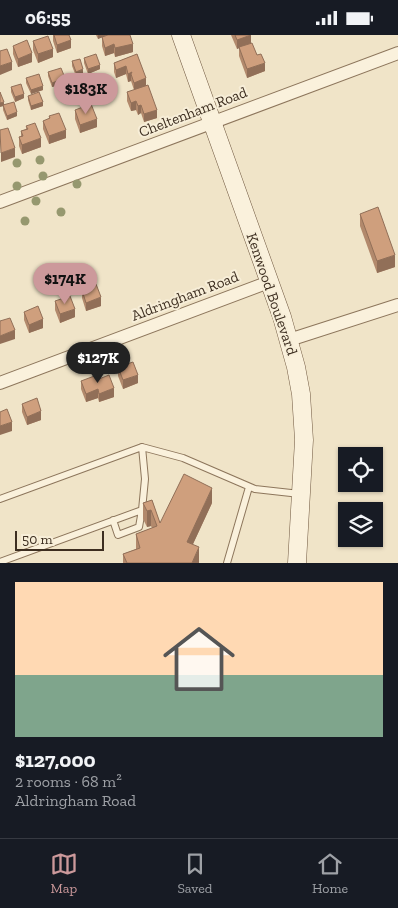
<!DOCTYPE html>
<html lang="en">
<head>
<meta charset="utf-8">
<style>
  body { margin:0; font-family:"Zilla Slab",serif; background:#20242c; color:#f1f3f6; height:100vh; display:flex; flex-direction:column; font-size:19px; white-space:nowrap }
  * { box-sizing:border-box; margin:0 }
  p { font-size:16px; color:#9ea1a6 }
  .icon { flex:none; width:28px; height:28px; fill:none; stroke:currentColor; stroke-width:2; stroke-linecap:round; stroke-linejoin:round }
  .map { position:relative; height:528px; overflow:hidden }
  .panel { display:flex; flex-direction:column; background:#171b24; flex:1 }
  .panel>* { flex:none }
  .fabs { position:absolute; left:338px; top:412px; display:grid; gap:10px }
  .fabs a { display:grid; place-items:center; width:45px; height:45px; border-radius:0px; background:#171b24; box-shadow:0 1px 4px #0004; font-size:25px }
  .scale { position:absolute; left:15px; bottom:12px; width:89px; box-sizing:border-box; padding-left:5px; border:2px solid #3d2e20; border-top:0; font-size:14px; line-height:18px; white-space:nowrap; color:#3d2e20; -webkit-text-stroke:4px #f7eed8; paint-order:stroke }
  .price { position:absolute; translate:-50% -42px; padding:0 11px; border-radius:18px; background:#cc999b; color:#111; font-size:16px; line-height:32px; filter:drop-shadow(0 1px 2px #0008) }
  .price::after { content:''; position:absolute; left:50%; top:30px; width:15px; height:11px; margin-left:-8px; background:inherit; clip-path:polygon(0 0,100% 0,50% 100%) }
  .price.current { background:#222; color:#fff }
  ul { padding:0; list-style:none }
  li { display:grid; align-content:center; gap:10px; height:265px; padding:0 15px }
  li span { display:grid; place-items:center; height:155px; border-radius:0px; color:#555 }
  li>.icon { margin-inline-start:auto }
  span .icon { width:90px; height:90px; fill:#fffc; stroke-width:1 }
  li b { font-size:21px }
  .status { display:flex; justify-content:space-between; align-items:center; height:35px; padding:0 25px; background:#171b24; direction:ltr }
  .status svg { height:14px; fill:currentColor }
  .tabs { display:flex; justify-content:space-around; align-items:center; height:70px; border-top:1px solid #363941; background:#171b24; font-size:14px; color:#9ea1a6 }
  .tabs a { display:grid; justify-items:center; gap:2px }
  .tabs .current { color:#cc999b }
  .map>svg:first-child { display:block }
</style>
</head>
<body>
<div class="status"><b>06:55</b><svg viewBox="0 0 49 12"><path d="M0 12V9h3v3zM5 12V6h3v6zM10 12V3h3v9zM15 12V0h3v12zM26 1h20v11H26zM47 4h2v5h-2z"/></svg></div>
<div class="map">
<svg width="398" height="528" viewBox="0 0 398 528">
  <rect width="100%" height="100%" fill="#f0e4c8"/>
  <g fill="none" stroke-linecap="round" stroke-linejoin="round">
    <g stroke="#8d765c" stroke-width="8">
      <path id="lane" d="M0,464L142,412L183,423L255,454L300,459
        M113,485L118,500L139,492L142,475
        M0,527L142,475L145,444L142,412
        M227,528L249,452"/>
    </g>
    <g stroke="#8d765c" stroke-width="14">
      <path id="street" d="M0,167L398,18
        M289,305L398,270
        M0,348L269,247"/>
    </g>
    <g stroke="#6f573f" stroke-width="19">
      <path id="secondary" d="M181,0L282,282L296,332L301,359L304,405L297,528"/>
    </g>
    <use href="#lane" stroke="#faf1dc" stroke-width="6"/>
    <use href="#street" stroke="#faf1dc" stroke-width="12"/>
    <use href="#secondary" stroke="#faf1dc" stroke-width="18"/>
  </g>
  <g fill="#96986f">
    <circle cx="40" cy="125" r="4.5"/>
    <circle cx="17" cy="128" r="4.5"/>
    <circle cx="43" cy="141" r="4.5"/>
    <circle cx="77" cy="149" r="4.5"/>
    <circle cx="17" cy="151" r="4.5"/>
    <circle cx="36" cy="166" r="4.5"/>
    <circle cx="61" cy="177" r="4.5"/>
    <circle cx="25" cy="186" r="4.5"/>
  </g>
  <path fill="#b2896c" d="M53,0H69L71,13L57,18L53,6Z
    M96,0H130L133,17L115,22L114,18L105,21L102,11V2L98,4Z
    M231,0H251V8L265,36L247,43L239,21V13L237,14Z
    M33,6L53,22L38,28L33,15Z
    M13,11L32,27L18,32L13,19Z
    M137,19L146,51L157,83L144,87L141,78L138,80L136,75L131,76L127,66V57L134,55L131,46L128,47L126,39L116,43L114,37V28Z
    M84,23L100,34L88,39L84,28Z
    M72,26L83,38L76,41L72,31Z
    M48,37L65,48L52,52L48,41Z
    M26,43L43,55L31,59L26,48Z
    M71,45L90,55L75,61L71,50Z
    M11,52L24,63L15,67L11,57Z
    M28,61L43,71L31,75L28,65Z
    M4,70L17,81L7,85L3,75V71Z
    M75,75L97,92L80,98L75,84Z
    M49,81L66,103L49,109L43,94V86L49,84Z
    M26,91L41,112L22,119L19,111V102L21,101V96L26,94Z
    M360,179L395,232L377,238L360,191Z
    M82,255L101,271L86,276L82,263Z
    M55,266L75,282L60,288L55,275Z
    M24,277L43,293L29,298L24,285Z
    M118,332L138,348L123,354L118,341Z
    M99,344L114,362L99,367L98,363L86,367L81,354V346Z
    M22,369L41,385L27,390L22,377Z
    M152,465L160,488L212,468L193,509L199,528H123V519L136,514V499L152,493L151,491L147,492L143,484V468Z"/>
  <path fill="#916f58" d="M98,0H108L98,4Z
    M251,0V8L237,14V5Z
    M71,5V13L57,18V10Z
    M114,9V18L105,21V13Z
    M133,9V17L115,22V13Z
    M53,14V22L38,28V19Z
    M32,18V27L18,32V24Z
    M12,27V35L0,40V31Z
    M265,28V36L247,43V34Z
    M100,30V34L88,39V34Z
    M126,31V39L116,43V35Z
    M83,34V38L76,41V37Z
    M132,37L131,39V46L128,47V39Z
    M65,43V48L52,52V48Z
    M146,43V52L134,56V48Z
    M43,51V55L31,59V55Z
    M90,51V55L75,61V56Z
    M24,59V63L15,67V62Z
    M136,66V75L131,76V68Z
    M4,67V71L0,72V68Z
    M43,67V71L31,75V71Z
    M141,70V78L138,80V71Z
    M157,75V83L144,87V79Z
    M17,77V81L7,85V81Z
    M97,84V92L80,98V90Z
    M66,95V103L49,109V101Z
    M41,103V112L22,119V110Z
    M15,113V122L1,127V118Z
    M395,220V232L377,238V226Z
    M101,262V271L86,276V268Z
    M75,274V282L60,288V279Z
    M43,284V293L29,298V290Z
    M15,295V304L0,309V301Z
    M138,340V348L123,354V345Z
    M114,353V362L99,367V359Z
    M98,354V363L86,367V359Z
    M41,376V385L27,390V382Z
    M12,387V396L0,400V391Z
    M212,453V468L187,522V507Z
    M151,475V491L147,492V476Z
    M199,512V528H192L193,526Z"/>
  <path fill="#cf9f7d" stroke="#916f58" d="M54,0H69L71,5L57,10Z
    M108,0H130L133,9L115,13L114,9L105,13L102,2Z
    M235,0H251L237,5Z
    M48,1L53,14L38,19L33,6Z
    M27,5L32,18L18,24L13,11Z
    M252,8L257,20L261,19L265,28L247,34L239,12Z
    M7,14L12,27L0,31V16Z
    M96,19L100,30L88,34L84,23Z
    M137,19L146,43L134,48L131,39L132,37L128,39L126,31L116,35L114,28Z
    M80,24L83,34L76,37L72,26Z
    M61,33L65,43L52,48L48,37Z
    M39,39L43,51L31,55L26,43Z
    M85,40L90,51L75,56L71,45Z
    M21,49L24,59L15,62L11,52Z
    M148,50L157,75L144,79L141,70L138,71L136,66L131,68L127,57Z
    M0,57L4,67L0,68Z
    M39,57L43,67L31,71L28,61Z
    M14,67L17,77L7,81L3,70Z
    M91,69L97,84L80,90L75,75Z
    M59,78L66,95L49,101L43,86L50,83L49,81Z
    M35,88L41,103L22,110L19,102L23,101L21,96L28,94L26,91Z
    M8,93L15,113L1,118L0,95Z
    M378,172L395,220L377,226L360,179Z
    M96,249L101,262L86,268L82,255Z
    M70,261L75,274L60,279L55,266Z
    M38,271L43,284L29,290L24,277Z
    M10,283L15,295L0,301V286Z
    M133,327L138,340L123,345L118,332Z
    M97,340L99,344L109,340L114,353L99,359L98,354L86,359L81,346Z
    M37,363L41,376L27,382L22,369Z
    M7,374L12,387L0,391V377Z
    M184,439L212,453L187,507L199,512L192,528H127L123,519L140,513L136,499L157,491L151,475L147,476L143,468L152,465L160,488Z"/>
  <g text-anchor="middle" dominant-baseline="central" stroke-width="4" stroke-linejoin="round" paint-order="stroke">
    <g font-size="15" fill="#3d2e20" stroke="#f7eed8">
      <text transform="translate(193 77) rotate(-21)">Cheltenham Road</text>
      <text transform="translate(272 259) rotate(71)">Kenwood Boulevard</text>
      <text transform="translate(185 261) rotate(-21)">Aldringham Road</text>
    </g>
  </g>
</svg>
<div class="fabs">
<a><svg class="icon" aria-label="locate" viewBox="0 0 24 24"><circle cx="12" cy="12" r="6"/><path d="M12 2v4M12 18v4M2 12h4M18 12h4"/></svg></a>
<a><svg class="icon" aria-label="layers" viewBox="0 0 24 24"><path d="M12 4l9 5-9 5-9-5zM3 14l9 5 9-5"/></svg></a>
</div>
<div class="scale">50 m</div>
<b class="price" style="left:86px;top:80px">$183K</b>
<b class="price" style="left:65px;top:270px">$174K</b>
<b class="price current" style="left:98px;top:349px">$127K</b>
</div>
<section class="panel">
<ul>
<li><span style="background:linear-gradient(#ffd9b3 60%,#7fa58c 0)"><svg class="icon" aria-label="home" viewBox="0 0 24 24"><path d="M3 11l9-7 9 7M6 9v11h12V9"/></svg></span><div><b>$127,000</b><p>2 rooms · 68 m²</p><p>Aldringham Road</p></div></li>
</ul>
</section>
<nav class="tabs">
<a class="current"><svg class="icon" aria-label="map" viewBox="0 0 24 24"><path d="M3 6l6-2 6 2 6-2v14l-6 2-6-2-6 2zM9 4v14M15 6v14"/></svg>Map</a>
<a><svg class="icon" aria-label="saved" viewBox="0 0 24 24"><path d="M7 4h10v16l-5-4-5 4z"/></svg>Saved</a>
<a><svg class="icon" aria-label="home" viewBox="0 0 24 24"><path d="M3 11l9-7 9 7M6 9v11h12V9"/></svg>Home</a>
</nav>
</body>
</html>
